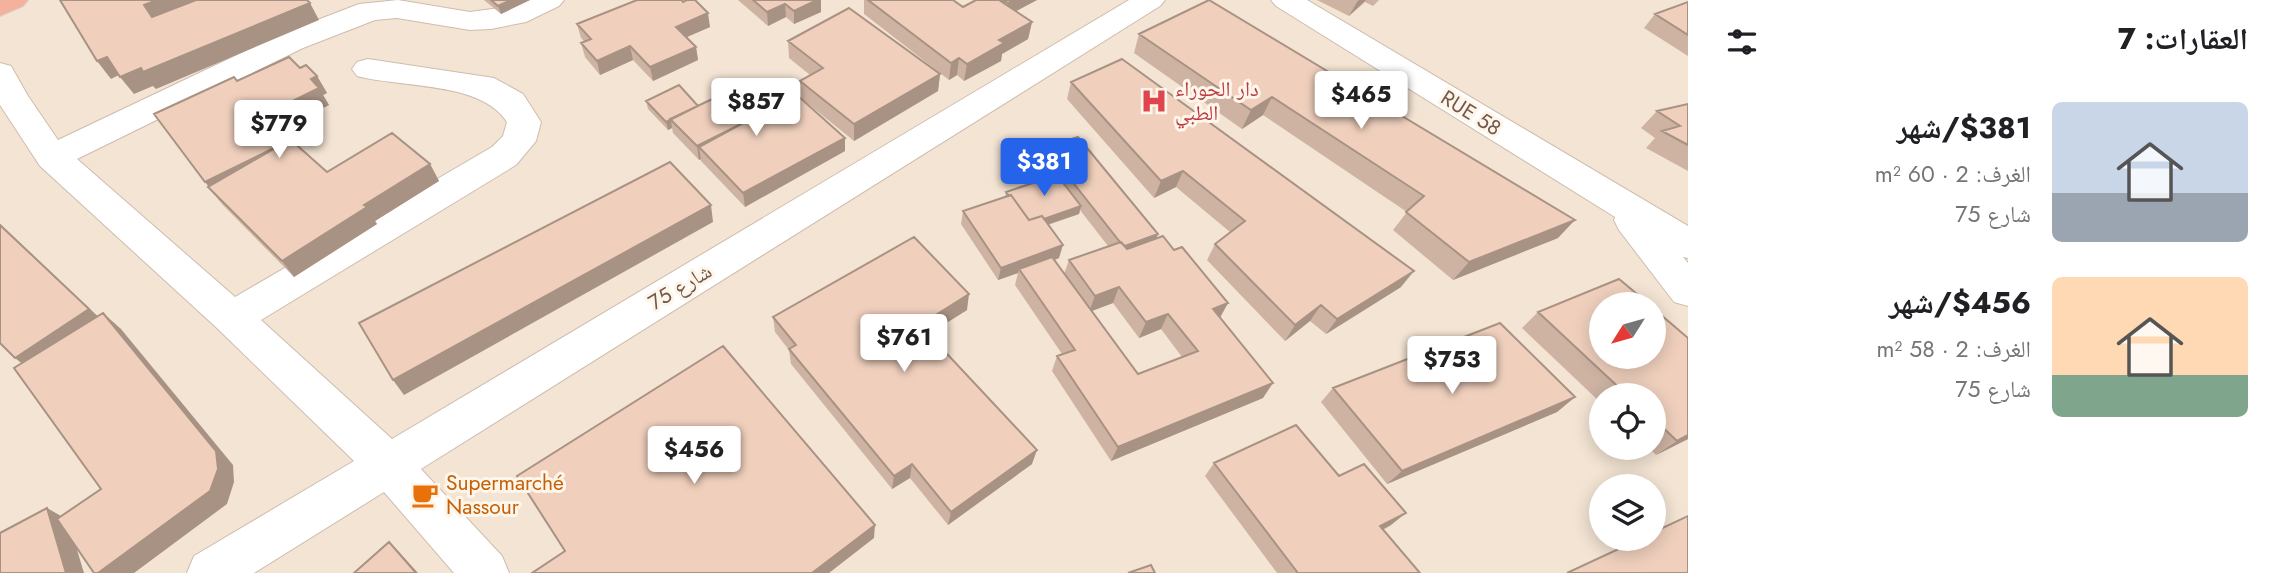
<!DOCTYPE html>
<html lang="ar">
<head>
<meta charset="utf-8">
<style>
  body { margin:0; font-family:Jost,"Noto Naskh Arabic",sans-serif; background:#f6f6f6; color:#202124; direction:rtl; height:100vh; display:flex; flex-direction:column; font-size:26px; white-space:nowrap }
  * { box-sizing:border-box; margin:0 }
  p { font-size:23px; color:#757577 }
  .icon { flex:none; width:38px; height:38px; fill:none; stroke:currentColor; stroke-width:2; stroke-linecap:round; stroke-linejoin:round }
  .map { position:relative; flex:1; overflow:hidden; direction:ltr }
  .drawer { display:flex; flex-direction:column; background:#fff; width:595px }
  .drawer>* { flex:none }
  .needle { width:46px; rotate:233deg }
  .tools { position:absolute; left:1589px; top:292px; display:grid; gap:14px }
  .tools a { display:grid; place-items:center; width:77px; height:77px; border-radius:50%; background:#fff; box-shadow:0 4px 18px #0003; font-size:35px }
  .price { position:absolute; translate:-50% -60px; padding:0 16px; border-radius:7px; background:#fff; color:#222; font-size:23px; line-height:46px; filter:drop-shadow(0 2px 4px #0008) }
  .price::after { content:''; position:absolute; left:50%; top:42px; width:21px; height:16px; margin-left:-10px; background:inherit; clip-path:polygon(0 0,100% 0,50% 100%) }
  .price.current { background:#2563eb; color:#fff }
  ul { padding:0; list-style:none }
  li { display:flex; align-items:center; gap:21px; height:175px; padding:0 35px }
  li span { display:grid; place-items:center; flex:none; width:196px; height:140px; border-radius:10px; color:#555 }
  li>.icon { margin-inline-start:auto }
  span .icon { width:84px; height:84px; fill:#fffc; stroke-width:1 }
  li b { font-size:30px }
  h2 { display:flex; justify-content:space-between; align-items:center; height:84px; padding:0 35px; font-size:30px }
  main { display:flex; flex:1; min-height:0 }
  .map>svg:first-child { display:block }
</style>
</head>
<body>
<main>
<section class="drawer">
<h2>العقارات: 7<svg class="icon" aria-label="filters" viewBox="0 0 24 24"><path d="M4 7h16M4 17h16"/><circle cx="9" cy="7" r="2"/><circle cx="15" cy="17" r="2"/></svg></h2>
<ul>
<li><span style="background:linear-gradient(#c9d6e8 65%,#9aa5b1 0)"><svg class="icon" aria-label="home" viewBox="0 0 24 24"><path d="M3 11l9-7 9 7M6 9v11h12V9"/></svg></span><div><b>$381/شهر</b><p>الغرف: 2 · 60 m²</p><p>شارع 75</p></div></li>
<li><span style="background:linear-gradient(#ffd9b3 70%,#7fa58c 0)"><svg class="icon" aria-label="home" viewBox="0 0 24 24"><path d="M3 11l9-7 9 7M6 9v11h12V9"/></svg></span><div><b>$456/شهر</b><p>الغرف: 2 · 58 m²</p><p>شارع 75</p></div></li>
</ul>
</section>
<div class="map">
<svg width="1688" height="573" viewBox="0 0 1688 573">
  <rect width="100%" height="100%" fill="#fbf2e4"/>
  <path fill="#f3e4d3" fill-rule="evenodd" d="M0,0H1688V573H0ZM1601,304H1654V357H1601ZM1601,396H1654V448H1601ZM1601,486H1654V539H1601Z"/>
  <g fill="none" stroke-linecap="round" stroke-linejoin="round">
    <g stroke="#cfbcae" stroke-width="2">
      <path id="minor" d="M398,0L470,12L507,7L524,0H564L559,6L526,22L491,29L470,30L397,18L375,20L303,48L77,159L235,297L492,147L503,136L507,122C481,81 401,88 357,76L352,69L357,62L368,59L494,78L523,94L541,122L536,141L516,165L261,320L392,439L1129,0H1165L1160,6L421,469L502,556L509,573H454L384,492L254,573H187L194,556L354,461L218,329L40,166L0,105V63L11,66L28,96L58,140L281,34L359,4Z
        M1271,0H1307L1688,226V258L1683,257L1688,263V306L1674,302L1619,230L1614,220L1615,217L1276,6Z"/>
    </g>
    <g stroke="#d8d0cd" stroke-width="2">
      <path id="highway" d="M0,0H28L23,6L0,16Z"/>
    </g>
    <use href="#minor" fill="#fff" fill-rule="evenodd"/>
    <use href="#highway" fill="#f4b29d" fill-rule="evenodd"/>
  </g>
  <path fill="#ceb3a3" fill-rule="evenodd" d="M484,0H530L501,14Z
    M738,0H821V12L794,24L786,17L768,26Z
    M864,0H953L963,7L976,0H1037L1016,11L1032,22L1028,39L1002,54L1001,61L964,81L957,75L949,80L864,14Z
    M1209,0L1558,238L1453,280L1393,230L1407,212L1263,115L1242,129L1134,53L1139,34Z
    M1317,0H1379L1373,6L1365,2L1349,16Z
    M1688,2V56L1644,28L1655,14Z
    M577,24L710,27L686,37L696,47L698,60L653,81L633,60L600,75L585,57L581,43L585,42L581,38Z
    M788,41L940,74L938,91L854,141L801,98L800,81L810,75L789,58Z
    M300,68L317,76L327,93L323,95L329,105L277,131L287,142L327,172L430,164L439,181L375,221L377,224L294,277L222,204L208,187L237,81Z
    M1071,82L1401,287L1326,334L1310,321L1285,341L1207,260L1215,244L1230,232L1176,187L1154,198L1067,99Z
    M646,101L698,106L845,138V151L745,207L701,161V159L699,160L673,133L672,128L668,130L648,109Z
    M1688,104V171L1646,148L1655,138L1641,128L1657,111Z
    M1045,147L1156,238L1174,250L1228,303L1220,318L1263,398L1111,461L1052,371L1057,356L1062,354L1015,285L1018,273L998,280L961,224L963,211L1005,197L1006,192L1054,176L1042,160ZM1080,210L1108,246L1069,260L1064,274L1055,260L1059,258L1048,225L1079,214ZM1113,303L1139,338L1161,329L1182,357L1138,374L1092,311Z
    M1619,279L1649,304H1601V357H1654V309L1688,338V439L1656,455L1649,448H1654V396H1601V403L1522,328L1538,312Z
    M967,310L928,334L1032,464L948,525L910,478L892,489L791,364L789,350L775,332L773,317Z
    M1333,388L1575,397L1557,412L1387,484L1321,402Z
    M1214,463L1391,525L1383,530L1420,573H1277L1205,476Z"/>
  <path fill="#a89284" d="M157,0H213L165,34L144,5Z
    M511,0H530L501,14L498,6Z
    M817,0H821V12L794,24V11Z
    M1014,0H1037L1005,17L1008,3Z
    M1359,0H1366L1349,16L1357,2Z
    M310,3L319,20L156,89L153,86L134,94L120,77Z
    M785,4L786,17L768,26L767,12Z
    M708,13L710,27L678,41L676,27Z
    M1032,22L1028,39L1002,54L1001,61L964,81L967,64L999,40Z
    M630,46L633,60L600,75L597,61Z
    M696,47L698,60L653,81L650,67Z
    M107,57L121,74L111,79L97,61Z
    M959,58L957,75L949,80L951,63Z
    M940,74L938,91L854,141V124Z
    M317,76L327,93L323,95L329,105L275,132L264,115L311,79Z
    M1272,97L1263,115L1242,129L1251,110Z
    M671,120L672,128L668,130L666,122Z
    M743,123L699,147L701,159L699,160L697,146Z
    M845,138V151L745,207L743,193Z
    M284,143L212,191L205,182Z
    M430,164L439,181L375,221L377,224L294,277L282,261L364,205Z
    M1183,171L1176,187L1154,198L1161,181Z
    M711,205L713,222L404,395L393,380Z
    M1081,206L1079,214L1028,231L1029,224Z
    M1575,220L1558,238L1453,280L1469,262Z
    M0,224L106,324L34,373L15,358Z
    M1158,234L1153,247L1119,259L1124,247Z
    M1063,245L1059,258L1021,272L1019,269L1018,273L998,280L1001,268Z
    M1414,271L1401,287L1326,334L1337,319Z
    M1119,287L1113,303L1089,312L1095,296Z
    M969,294L967,310L918,341L920,325Z
    M1228,303L1219,319L1213,309Z
    M1321,305L1310,321L1285,341L1295,325Z
    M103,313L121,329L233,465L234,482L227,504L134,573H98L210,491Z
    M1168,314L1161,329L1139,338L1146,322Z
    M1273,383L1263,398L1111,461L1118,447Z
    M1575,397L1557,412L1387,484L1402,471Z
    M1688,435V439L1656,455L1677,441Z
    M1037,450L1032,464L948,525L951,512Z
    M912,464L910,478L892,489L894,476Z
    M47,508L68,520L84,573H66Z
    M1406,513L1391,525L1366,538L1380,526Z
    M875,525L874,538L829,573H812Z
    M389,542L399,552L418,573H416Z"/>
  <path fill="#f0d0bd" stroke="#a89284" stroke-width="2" d="M60,0H157L144,5L152,17L196,0H307L310,3L143,72L141,68L120,77L107,57L97,61Z
    M491,0H511L498,6Z
    M637,0H682L683,2L687,0H695L708,13L676,27L696,47L650,67L630,46L597,61L581,43L591,39L577,24Z
    M753,0H817L794,11L785,4L767,12Z
    M868,0H953L963,7L976,0H999L1032,22L999,40L1004,43L967,64L959,58L951,63Z
    M1002,0H1014L1008,3Z
    M1209,0L1575,220L1469,262L1406,212L1424,196L1272,97L1251,110L1139,34Z
    M1688,2V35L1655,14Z
    M849,8L940,74L854,124L800,81L823,68L788,41Z
    M289,57L300,68L306,65L317,76L311,79L319,88L264,115L287,142L291,140L327,172L392,133L430,164L364,205L367,207L282,261L208,187L284,143L205,182L154,114L234,77L237,81Z
    M1122,59L1414,271L1337,319L1321,305L1295,325L1215,244L1245,221L1183,171L1161,181L1071,82Z
    M679,85L698,106L666,122L646,101Z
    M727,92L755,118L798,96L845,138L743,193L699,147L743,123L697,146L670,119Z
    M1688,104V145L1662,131L1680,126L1657,111Z
    M1078,137L1158,234L1125,246L1120,242L1045,147Z
    M670,162L711,205L393,380L359,323Z
    M1057,175L1081,206L1044,219L1042,216L1029,220L1011,195L1009,196L1006,192Z
    M1011,195L1029,220L1042,216L1063,245L1001,268L963,211Z
    M0,225L89,309L15,358L0,343Z
    M1163,236L1174,250L1182,247L1228,303L1213,309L1273,383L1118,447L1057,356L1075,350L1019,269L1052,257L1138,374L1198,351L1168,314L1146,322L1119,287L1095,296L1069,260L1121,242L1127,249Z
    M914,237L969,294L920,325L1037,450L951,512L912,464L894,476L789,349L796,345L773,317Z
    M1619,279L1649,304H1601V357H1654V309L1688,338V435L1677,441L1654,419V396H1628L1538,312Z
    M103,313L216,451L218,469L210,491L98,573H94L57,519L101,489L14,368Z
    M1500,323L1575,397L1402,471L1333,388Z
    M723,346L875,525L812,573H532L565,551L517,476Z
    M1296,425L1339,476L1364,464L1406,513L1380,526L1420,573H1298L1214,463Z
    M47,508L66,573H0V533Z
    M1688,516V573H1567L1640,539H1654V532Z
    M389,542L416,573H354Z
    M1151,565L1155,573H1128Z"/>
  <defs>
    <g id="hospital-bare" transform="scale(2.1)"><path d="M-5-5h3v3.5h4V-5h3V5h-3V1.5h-4V5h-3Z" fill="#e0444e" stroke="#fef6ea" stroke-width="2.5" paint-order="stroke"/></g>
    <g id="cafe-bare" transform="scale(2.1)"><path d="M-5.5-4.5H6V0H3Q3 3.5 0 3.5H-2.5Q-5.5 3.5-5.5 0ZM3-3.2v2h1.7v-2ZM-6 4.5H4V6H-6Z" fill="#e8710a" stroke="#fef6ea" stroke-width="2.5" paint-order="stroke"/></g>
  </defs>
  <g fill-rule="evenodd">
    <use href="#hospital-bare" x="1154" y="101"/>
    <use href="#cafe-bare" x="425" y="495"/>
  </g>
  <g text-anchor="middle" dominant-baseline="central" stroke-width="6" stroke-linejoin="round" paint-order="stroke">
    <g font-size="21" fill="#be3a42" stroke="#fef6ea" text-anchor="start">
      <text x="1175" y="89">دار الحوراء<tspan x="1175" dy="24">الطبي</tspan></text>
    </g>
    <g font-size="21" fill="#73584b" stroke="#fef6ea">
      <text transform="translate(1471 113) rotate(32)">RUE 58</text>
      <text transform="translate(680 287) rotate(-31)">شارع 75</text>
    </g>
    <g font-size="21" fill="#c56008" stroke="#fef6ea" text-anchor="start">
      <text x="446" y="483">Supermarché<tspan x="446" dy="24">Nassour</tspan></text>
    </g>
  </g>
</svg>
<div class="tools">
<a><svg class="needle" viewBox="-14 -14 28 28"><path d="M0-13l5 13h-10z" fill="#e53935"/><path d="M0 13l5-13h-10z" fill="#757577"/></svg></a>
<a><svg class="icon" aria-label="locate" viewBox="0 0 24 24"><circle cx="12" cy="12" r="6"/><path d="M12 2v4M12 18v4M2 12h4M18 12h4"/></svg></a>
<a><svg class="icon" aria-label="layers" viewBox="0 0 24 24"><path d="M12 4l9 5-9 5-9-5zM3 14l9 5 9-5"/></svg></a>
</div>
<b class="price" style="left:1361px;top:131px">$465</b>
<b class="price" style="left:756px;top:138px">$857</b>
<b class="price" style="left:279px;top:160px">$779</b>
<b class="price current" style="left:1044px;top:198px">$381</b>
<b class="price" style="left:904px;top:374px">$761</b>
<b class="price" style="left:1452px;top:396px">$753</b>
<b class="price" style="left:694px;top:486px">$456</b>
</div>
</main>
</body>
</html>
